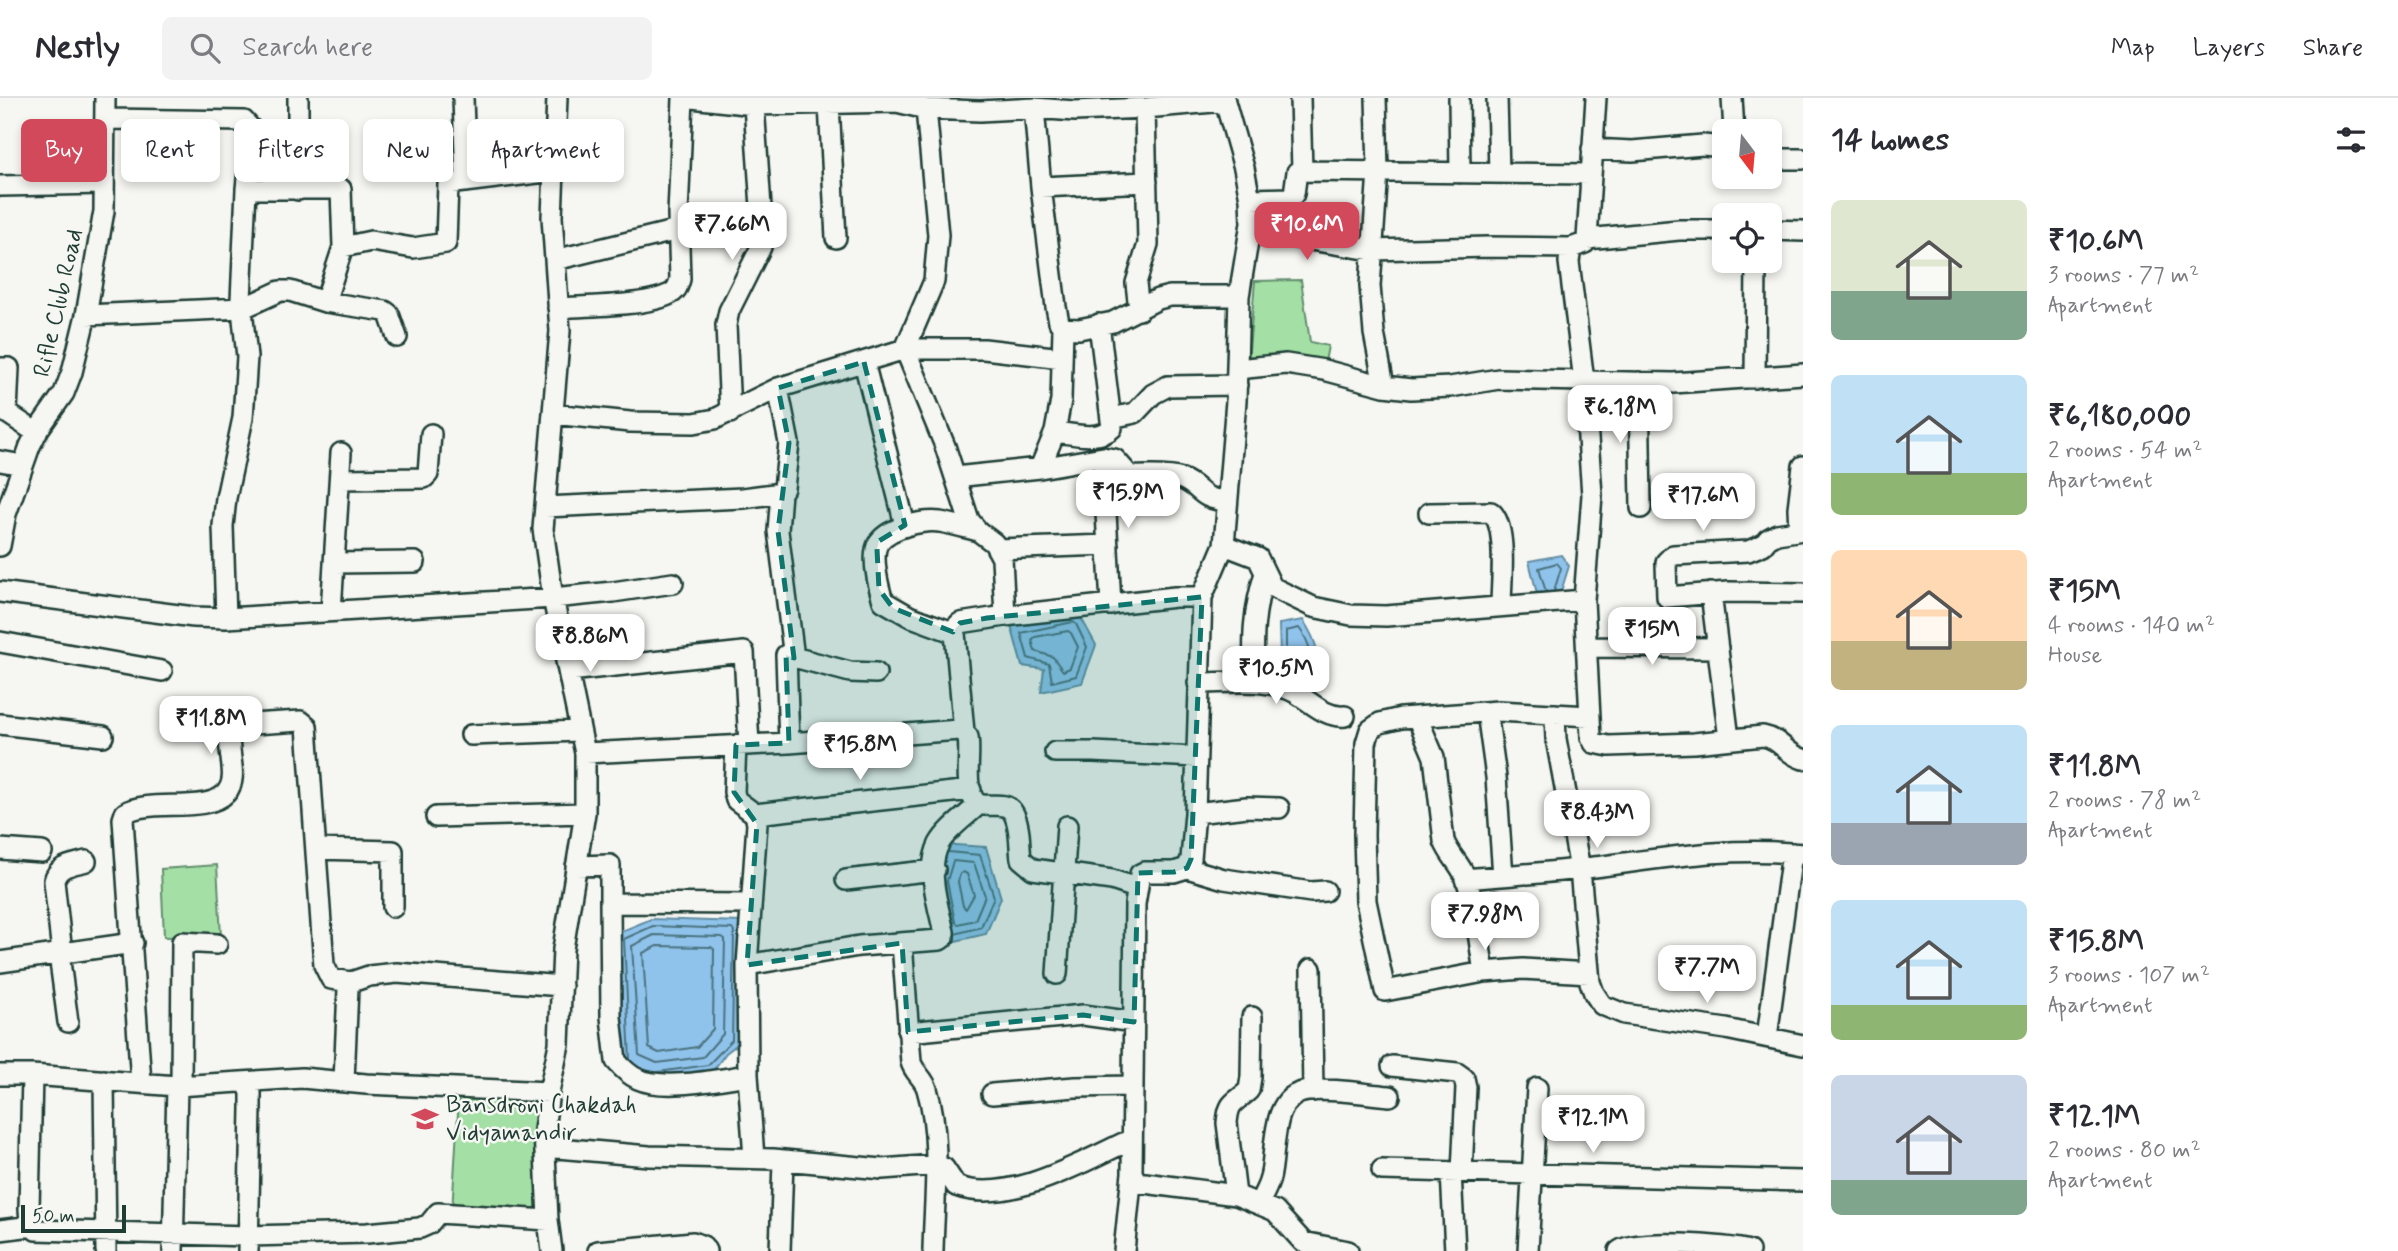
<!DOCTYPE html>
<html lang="en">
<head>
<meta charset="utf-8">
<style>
  body { margin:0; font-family:Mynerve,sans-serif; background:#f2f2f3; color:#2b2b33; height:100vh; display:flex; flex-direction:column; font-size:26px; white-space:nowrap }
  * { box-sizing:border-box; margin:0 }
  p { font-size:23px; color:#7c7c81 }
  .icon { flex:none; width:38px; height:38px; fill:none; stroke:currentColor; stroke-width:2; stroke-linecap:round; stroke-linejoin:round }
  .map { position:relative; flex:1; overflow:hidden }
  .panel { display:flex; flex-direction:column; background:#fff; width:595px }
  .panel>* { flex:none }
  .guide { position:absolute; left:21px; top:21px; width:665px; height:63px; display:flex; gap:14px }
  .needle { width:46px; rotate:164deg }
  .buttons { position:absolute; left:1712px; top:21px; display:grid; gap:14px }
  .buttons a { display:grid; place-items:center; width:70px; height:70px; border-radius:10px; background:#fff; box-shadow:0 4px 10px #0003; font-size:35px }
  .scale { position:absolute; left:21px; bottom:18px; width:105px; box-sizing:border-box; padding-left:7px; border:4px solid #1f3d34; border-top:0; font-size:19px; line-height:24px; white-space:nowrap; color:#1f3d34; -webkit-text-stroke:5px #f6f6f2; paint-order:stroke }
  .price { position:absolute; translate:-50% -60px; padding:0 16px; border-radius:14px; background:#fff; color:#222; font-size:23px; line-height:46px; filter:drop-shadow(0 2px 4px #0008) }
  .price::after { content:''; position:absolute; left:50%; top:42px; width:21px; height:16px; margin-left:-10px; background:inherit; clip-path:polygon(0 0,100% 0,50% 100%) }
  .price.current { background:#d1495b; color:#fff }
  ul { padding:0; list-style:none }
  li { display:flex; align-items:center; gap:21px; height:175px; padding:0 28px }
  li span { display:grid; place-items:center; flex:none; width:196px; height:140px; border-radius:10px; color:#555 }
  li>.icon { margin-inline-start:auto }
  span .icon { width:84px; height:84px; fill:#fffc; stroke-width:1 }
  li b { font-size:30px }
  h2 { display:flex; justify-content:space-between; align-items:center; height:84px; padding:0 28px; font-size:30px }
  .chip { padding:0 24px; border-radius:10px; background:#fff; box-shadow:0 4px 10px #0003; font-size:24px; line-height:63px }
  .chip.current { background:#d1495b; color:#fff }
  header { display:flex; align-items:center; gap:42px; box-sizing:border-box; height:98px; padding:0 35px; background:#fff; border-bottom:2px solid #e1e1e2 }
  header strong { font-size:33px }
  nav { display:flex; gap:38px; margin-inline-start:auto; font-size:24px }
  .search { width:490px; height:63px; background:#f2f2f3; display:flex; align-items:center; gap:18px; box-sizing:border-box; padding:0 24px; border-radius:10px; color:#7c7c81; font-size:26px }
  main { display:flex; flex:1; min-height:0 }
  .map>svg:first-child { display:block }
</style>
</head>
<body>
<header>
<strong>Nestly</strong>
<div class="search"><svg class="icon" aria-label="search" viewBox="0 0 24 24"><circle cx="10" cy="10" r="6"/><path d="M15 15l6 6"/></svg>Search here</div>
<nav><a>Map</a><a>Layers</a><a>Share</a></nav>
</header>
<main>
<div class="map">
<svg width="1803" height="1153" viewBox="0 0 1803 1153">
  <rect width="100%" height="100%" fill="#f6f6f2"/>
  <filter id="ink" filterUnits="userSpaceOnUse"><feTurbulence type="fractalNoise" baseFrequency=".0143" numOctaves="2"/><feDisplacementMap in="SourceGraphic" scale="14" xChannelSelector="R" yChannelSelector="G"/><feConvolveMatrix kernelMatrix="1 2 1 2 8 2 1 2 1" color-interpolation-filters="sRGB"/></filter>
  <g filter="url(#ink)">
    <path fill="#a4e0a6" stroke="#628e6d" stroke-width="2" d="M1301,182L1310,244L1328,248L1324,269L1248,264L1255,183Z
      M217,767L221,838L164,839L161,771Z
      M459,998L536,1002L539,1122L452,1114Z"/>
    <path fill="#8fc3ec" stroke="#628da2" stroke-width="2" d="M1561,457L1569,468L1558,503L1538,500L1529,463Z
      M1079,516L1096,547L1082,585L1041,594L1044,571L1022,568L1011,527Z
      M1303,522C1319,547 1320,557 1315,586L1266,588L1267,565L1280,558L1279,526Z
      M940,746L986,749L1001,800L986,836L943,846Z
      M651,821L741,824L739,945L726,955L712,974L654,982L624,969L615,836Z"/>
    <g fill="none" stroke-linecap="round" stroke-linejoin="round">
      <path stroke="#4c737e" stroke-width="2" d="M1546,494L1539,470L1557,465L1561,470L1554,493
        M1073,524L1076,526L1087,549L1076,578L1052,584L1049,566L1028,560L1021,535Z
        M1068,533L1071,535L1078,549L1070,570L1063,573L1053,559L1035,553L1032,542L1035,539Z
        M1274,575L1275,569L1286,560V533L1299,530C1310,544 1315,563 1308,579L1290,580
        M948,754L980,757L994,799L981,829L955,836
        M953,763L974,765L985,798L975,822L958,826L955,824L947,783Z
        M963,774L967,776L974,797L966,811L963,808L958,784L960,776Z
        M654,837L722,839L725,841L723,936L703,959L657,965L639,957L632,848Z
        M657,848L711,849L714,851L713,931L697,949L659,955L649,950L643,855Z
        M630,962L624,841L653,828L732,831L734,834L732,942L708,967L658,974"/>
      <g stroke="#1f3d34" stroke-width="24">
        <path id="minor" d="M298,0V92
          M463,0L466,84
          M692,0L754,7L897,4L926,11L980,13L1034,10L1075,13L1145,10L1225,3
          M1224,0L1244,70L1250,101L1251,125L1239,198L1236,303L1224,447L1202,499L1195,715L1191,761L1187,770L1174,774H1144L1140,776L1135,806L1132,1075L1137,1084L1236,1097L1275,1113L1303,1144L1348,1153
          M1300,0L1302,73
          M1376,0L1378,73L1370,188L1374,235L1384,288
          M1459,0L1460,75
          M1497,0L1499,75
          M1732,0L1734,33
          M829,6L836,140
          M1034,10L1041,89L1056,209L1059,224L1063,230L1079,231L1113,224L1158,201L1170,198H1239
          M926,11L938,137L934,183L905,251L945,348L969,422L978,433L994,445L1002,460L1005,518
          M105,21L244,23L252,32L246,91L241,202L247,259L243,320L226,400L223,428L226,520
          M1592,51L1632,53L1703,47L1724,49
          M1769,61H1803
          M0,88L104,86
          M1041,89L1147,84
          M246,91H341L343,149
          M1250,101L1290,100L1294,96L1297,74L1302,73L1590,76
          M1250,132L1371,152L1488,149L1571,150L1585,145L1587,141L1596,0
          M1769,132L1803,133
          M1587,141L1679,132H1724
          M1571,150L1569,164L1584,283L1592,397L1584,502L1591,639L1594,645L1609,648L1694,645L1763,638C1783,642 1784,655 1803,661
          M555,162L678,132
          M325,204L343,149L371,143L413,150L446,145L448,86L554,73
          M558,210C586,208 644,208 668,197C676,194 678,189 680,181L678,116L683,0
          M1139,212L1136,185L1148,146L1145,10
          M86,217L243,210L280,193H290L325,204L385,213L389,216L397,239
          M864,264L905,427
          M0,270H9L7,315L37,335
          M1237,271L1286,266L1324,272L1384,288L1411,291L1450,289L1499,281L1673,285L1803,276
          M1755,280L1756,163
          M1639,284L1641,410
          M730,315L726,227L729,213L761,149L762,124L754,7
          M553,316L630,324L694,325L715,321L778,290L905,251H984L1062,260
          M1111,320L1135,315L1153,296L1168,288L1237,287
          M1055,334C1072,336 1100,343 1112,330L1099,226
          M1103,359L1111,507
          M0,363L23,367
          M1040,370L1055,334L1061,302L1063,230
          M955,379L1040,370L1103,359L1115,361L1130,378C1146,379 1167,376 1182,381C1202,389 1198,401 1227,403
          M340,381L424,380L428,376L431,336
          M781,395L778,433L794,560
          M545,409L743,400L781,395L784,390L789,345L778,290
          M1429,415L1491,414C1508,428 1501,485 1501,508
          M1799,432L1798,410L1803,368
          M1803,432L1777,436L1768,441L1763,447L1748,453L1673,457L1666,464L1667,499L1728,494L1803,495
          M1224,447L1258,460L1272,489L1313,509L1351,517L1386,518L1584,502
          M0,448L6,416L30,348L38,332L64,295L72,274L86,217L104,113L105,0
          M997,451L1108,447
          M334,465L415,464
          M0,494L194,519L226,520L553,500L613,494L673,485
          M1711,495L1729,641
          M331,513L341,355
          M955,535L909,518L883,503C879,490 870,457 879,444C890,429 923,422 940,424C953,426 966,430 978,433
          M0,544L162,573
          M1587,549L1718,550
          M569,573L744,554L749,647
          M1254,584C1253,541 1252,517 1265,475
          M1198,585C1230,585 1267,579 1296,595C1311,604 1326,620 1345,618
          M1487,614L1496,679L1503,778
          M1555,616L1556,641L1580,771L1590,884L1594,895L1602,907L1624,916L1726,931L1803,947
          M1417,619L1434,659L1444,743C1449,756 1458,764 1464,776C1475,801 1479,845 1484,874
          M0,626L103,638
          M964,634L955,535V530L960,525L1005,518L1175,499H1202
          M471,637L579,633
          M789,645L786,557L850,574L876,575
          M736,647L734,694L736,702L755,716L757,726L747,867
          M1055,654H1093L1196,659
          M585,655L789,645L959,632L964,634L968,639C971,658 964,682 973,700C980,715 1003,700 1012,713C1021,725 1019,747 1021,761L1033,771L1112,782L1136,790
          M1195,715L1247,709L1279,710
          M755,716L971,692
          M436,719L585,715
          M0,751L42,754
          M316,751L393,753V809
          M576,768L610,767V805
          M1187,770L1224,781L1311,794L1325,793
          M1465,781C1508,777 1551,775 1594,769C1665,760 1731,748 1803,756
          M846,782L935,772
          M902,845L911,964C914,975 924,980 927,991C942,1040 934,1102 933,1153
          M62,855L54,783C58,767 72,767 86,763
          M59,856L68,924
          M0,864L133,845
          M1311,871L1313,993
          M1589,875L1523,871L1484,874L1385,893L1366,803L1364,737L1366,645L1370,632L1380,625L1401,620L1498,613L1590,618
          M1057,876L1067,728
          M908,934L1083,917L1134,924
          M1767,939L1792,755
          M1392,968L1457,975L1464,980L1466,989L1462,1074
          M0,977H32L177,988L302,980L366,986L549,994
          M32,977L29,1111L30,1124L36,1132L248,1138L367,1135L420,1130L429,1126L438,1115L548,1122
          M748,977C719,981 665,993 638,981C629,977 622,970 616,963L611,919L610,805L750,806
          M104,982L106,1153
          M344,983L348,890L351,884L369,878L397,875L562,888
          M246,984L251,994V1010L248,1153
          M141,985L123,721L125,715C148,700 207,716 226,695C243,676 219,644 236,627L301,623L307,628L324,867L331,881L351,884
          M181,987L182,844L217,846
          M992,996L1075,989L1133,988
          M546,1049L649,1058L773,1061L882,1071L935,1067L944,1070L956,1088C1008,1108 1084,1063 1132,1041
          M754,1060L748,977L747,867L859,848L940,842L944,839V834C938,808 926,771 939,746C947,731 967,718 979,706
          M1382,1072L1803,1083
          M1451,1074L1455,1153
          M1236,1097L1227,1025C1229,1001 1235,1006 1249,992L1251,979L1252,919
          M1259,1105C1263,1097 1268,1089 1270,1080C1277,1052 1269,997 1308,993C1334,990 1363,996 1390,998
          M0,1132L32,1128
          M173,1153L177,988
          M552,1153L548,1122L544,1032L549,994L559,946L563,851L585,715V655L553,500L543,431L560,233L552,119L557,0
          M598,1153L693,1144L703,1148L706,1153
          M780,1153L783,1063
          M1124,1153L1132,1075
          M1528,1153L1537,990
          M1619,1153C1631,1140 1730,1147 1749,1153"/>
      </g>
      <use href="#minor" stroke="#f6f6f2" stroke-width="19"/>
    </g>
  </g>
  <path fill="#0f766e" fill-opacity="0.2" stroke="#0f766e" stroke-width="5" stroke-dasharray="14 9" stroke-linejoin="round" d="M864,264L905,427L879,443L877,451L879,491L893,510L953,534L960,525L987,520L1202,499L1191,761L1187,770L1174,774L1138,775L1134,924L1083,917L908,934L902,845L747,867L757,726L734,694L736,647L789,645L786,557L794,560L778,433L789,345L778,290Z"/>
  <defs>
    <g id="school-bare" transform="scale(2.1)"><path d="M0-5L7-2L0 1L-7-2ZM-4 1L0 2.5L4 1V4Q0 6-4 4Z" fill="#d1495b" stroke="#f6f6f2" stroke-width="2.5" paint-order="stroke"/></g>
  </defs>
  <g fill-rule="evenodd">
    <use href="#school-bare" x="425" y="1021"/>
  </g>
  <g text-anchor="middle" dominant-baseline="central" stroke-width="5" stroke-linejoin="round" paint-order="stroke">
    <g font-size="24" fill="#1f3d34" stroke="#f6f6f2">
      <text transform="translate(59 205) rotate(-77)">Rifle Club Road</text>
    </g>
    <g font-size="24" fill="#1f3d34" stroke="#f6f6f2" text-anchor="start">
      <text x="446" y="1007">Bansdroni Chakdah<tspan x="446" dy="28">Vidyamandir</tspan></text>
    </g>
  </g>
</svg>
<div class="buttons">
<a><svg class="needle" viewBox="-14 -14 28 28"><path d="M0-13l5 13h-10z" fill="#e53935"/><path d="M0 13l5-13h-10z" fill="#7c7c81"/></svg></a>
<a><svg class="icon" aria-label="locate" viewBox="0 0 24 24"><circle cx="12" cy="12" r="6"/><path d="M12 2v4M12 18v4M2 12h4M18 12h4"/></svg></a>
</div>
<div class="scale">50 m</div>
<b class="price" style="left:732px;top:164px">₹7.66M</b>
<b class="price current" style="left:1307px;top:164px">₹10.6M</b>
<b class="price" style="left:1620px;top:347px">₹6.18M</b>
<b class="price" style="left:1128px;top:432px">₹15.9M</b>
<b class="price" style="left:1703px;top:435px">₹17.6M</b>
<b class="price" style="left:1652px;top:569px">₹15M</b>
<b class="price" style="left:590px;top:576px">₹8.86M</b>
<b class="price" style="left:1276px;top:608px">₹10.5M</b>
<b class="price" style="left:211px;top:658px">₹11.8M</b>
<b class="price" style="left:860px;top:684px">₹15.8M</b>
<b class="price" style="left:1597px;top:752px">₹8.43M</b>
<b class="price" style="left:1485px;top:854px">₹7.98M</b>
<b class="price" style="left:1707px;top:907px">₹7.7M</b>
<b class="price" style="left:1593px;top:1057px">₹12.1M</b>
<div class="guide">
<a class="chip current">Buy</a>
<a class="chip">Rent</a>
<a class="chip">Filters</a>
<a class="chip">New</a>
<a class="chip">Apartment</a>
</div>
</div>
<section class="panel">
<h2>14 homes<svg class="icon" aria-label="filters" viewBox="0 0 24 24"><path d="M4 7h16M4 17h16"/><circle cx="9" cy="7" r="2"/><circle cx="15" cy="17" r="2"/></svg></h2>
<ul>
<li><span style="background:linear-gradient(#dfe7d0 65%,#7fa58c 0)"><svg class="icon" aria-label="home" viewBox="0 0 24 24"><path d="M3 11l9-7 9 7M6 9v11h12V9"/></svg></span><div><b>₹10.6M</b><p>3 rooms · 77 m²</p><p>Apartment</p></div></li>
<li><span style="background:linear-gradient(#bfe0f5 70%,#8fb573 0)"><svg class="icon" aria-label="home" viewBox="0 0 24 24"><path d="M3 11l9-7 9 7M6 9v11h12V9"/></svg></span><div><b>₹6,180,000</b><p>2 rooms · 54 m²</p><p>Apartment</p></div></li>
<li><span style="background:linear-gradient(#ffd9b3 65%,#c2b280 0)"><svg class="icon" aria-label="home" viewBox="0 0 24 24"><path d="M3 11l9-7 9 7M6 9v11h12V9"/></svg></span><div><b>₹15M</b><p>4 rooms · 140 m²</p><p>House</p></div></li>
<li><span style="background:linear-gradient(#bfe0f5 70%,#9aa5b1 0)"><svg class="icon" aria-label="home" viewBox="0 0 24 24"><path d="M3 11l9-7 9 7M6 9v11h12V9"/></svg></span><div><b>₹11.8M</b><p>2 rooms · 78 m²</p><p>Apartment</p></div></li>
<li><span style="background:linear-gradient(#bfe0f5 75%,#8fb573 0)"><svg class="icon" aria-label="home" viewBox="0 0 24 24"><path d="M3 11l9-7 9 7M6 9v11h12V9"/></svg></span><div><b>₹15.8M</b><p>3 rooms · 107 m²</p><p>Apartment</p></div></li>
<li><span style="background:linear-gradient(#c9d6e8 75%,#7fa58c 0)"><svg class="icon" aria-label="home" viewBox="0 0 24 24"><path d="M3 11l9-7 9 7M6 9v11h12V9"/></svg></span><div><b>₹12.1M</b><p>2 rooms · 80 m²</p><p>Apartment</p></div></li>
</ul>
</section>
</main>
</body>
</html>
